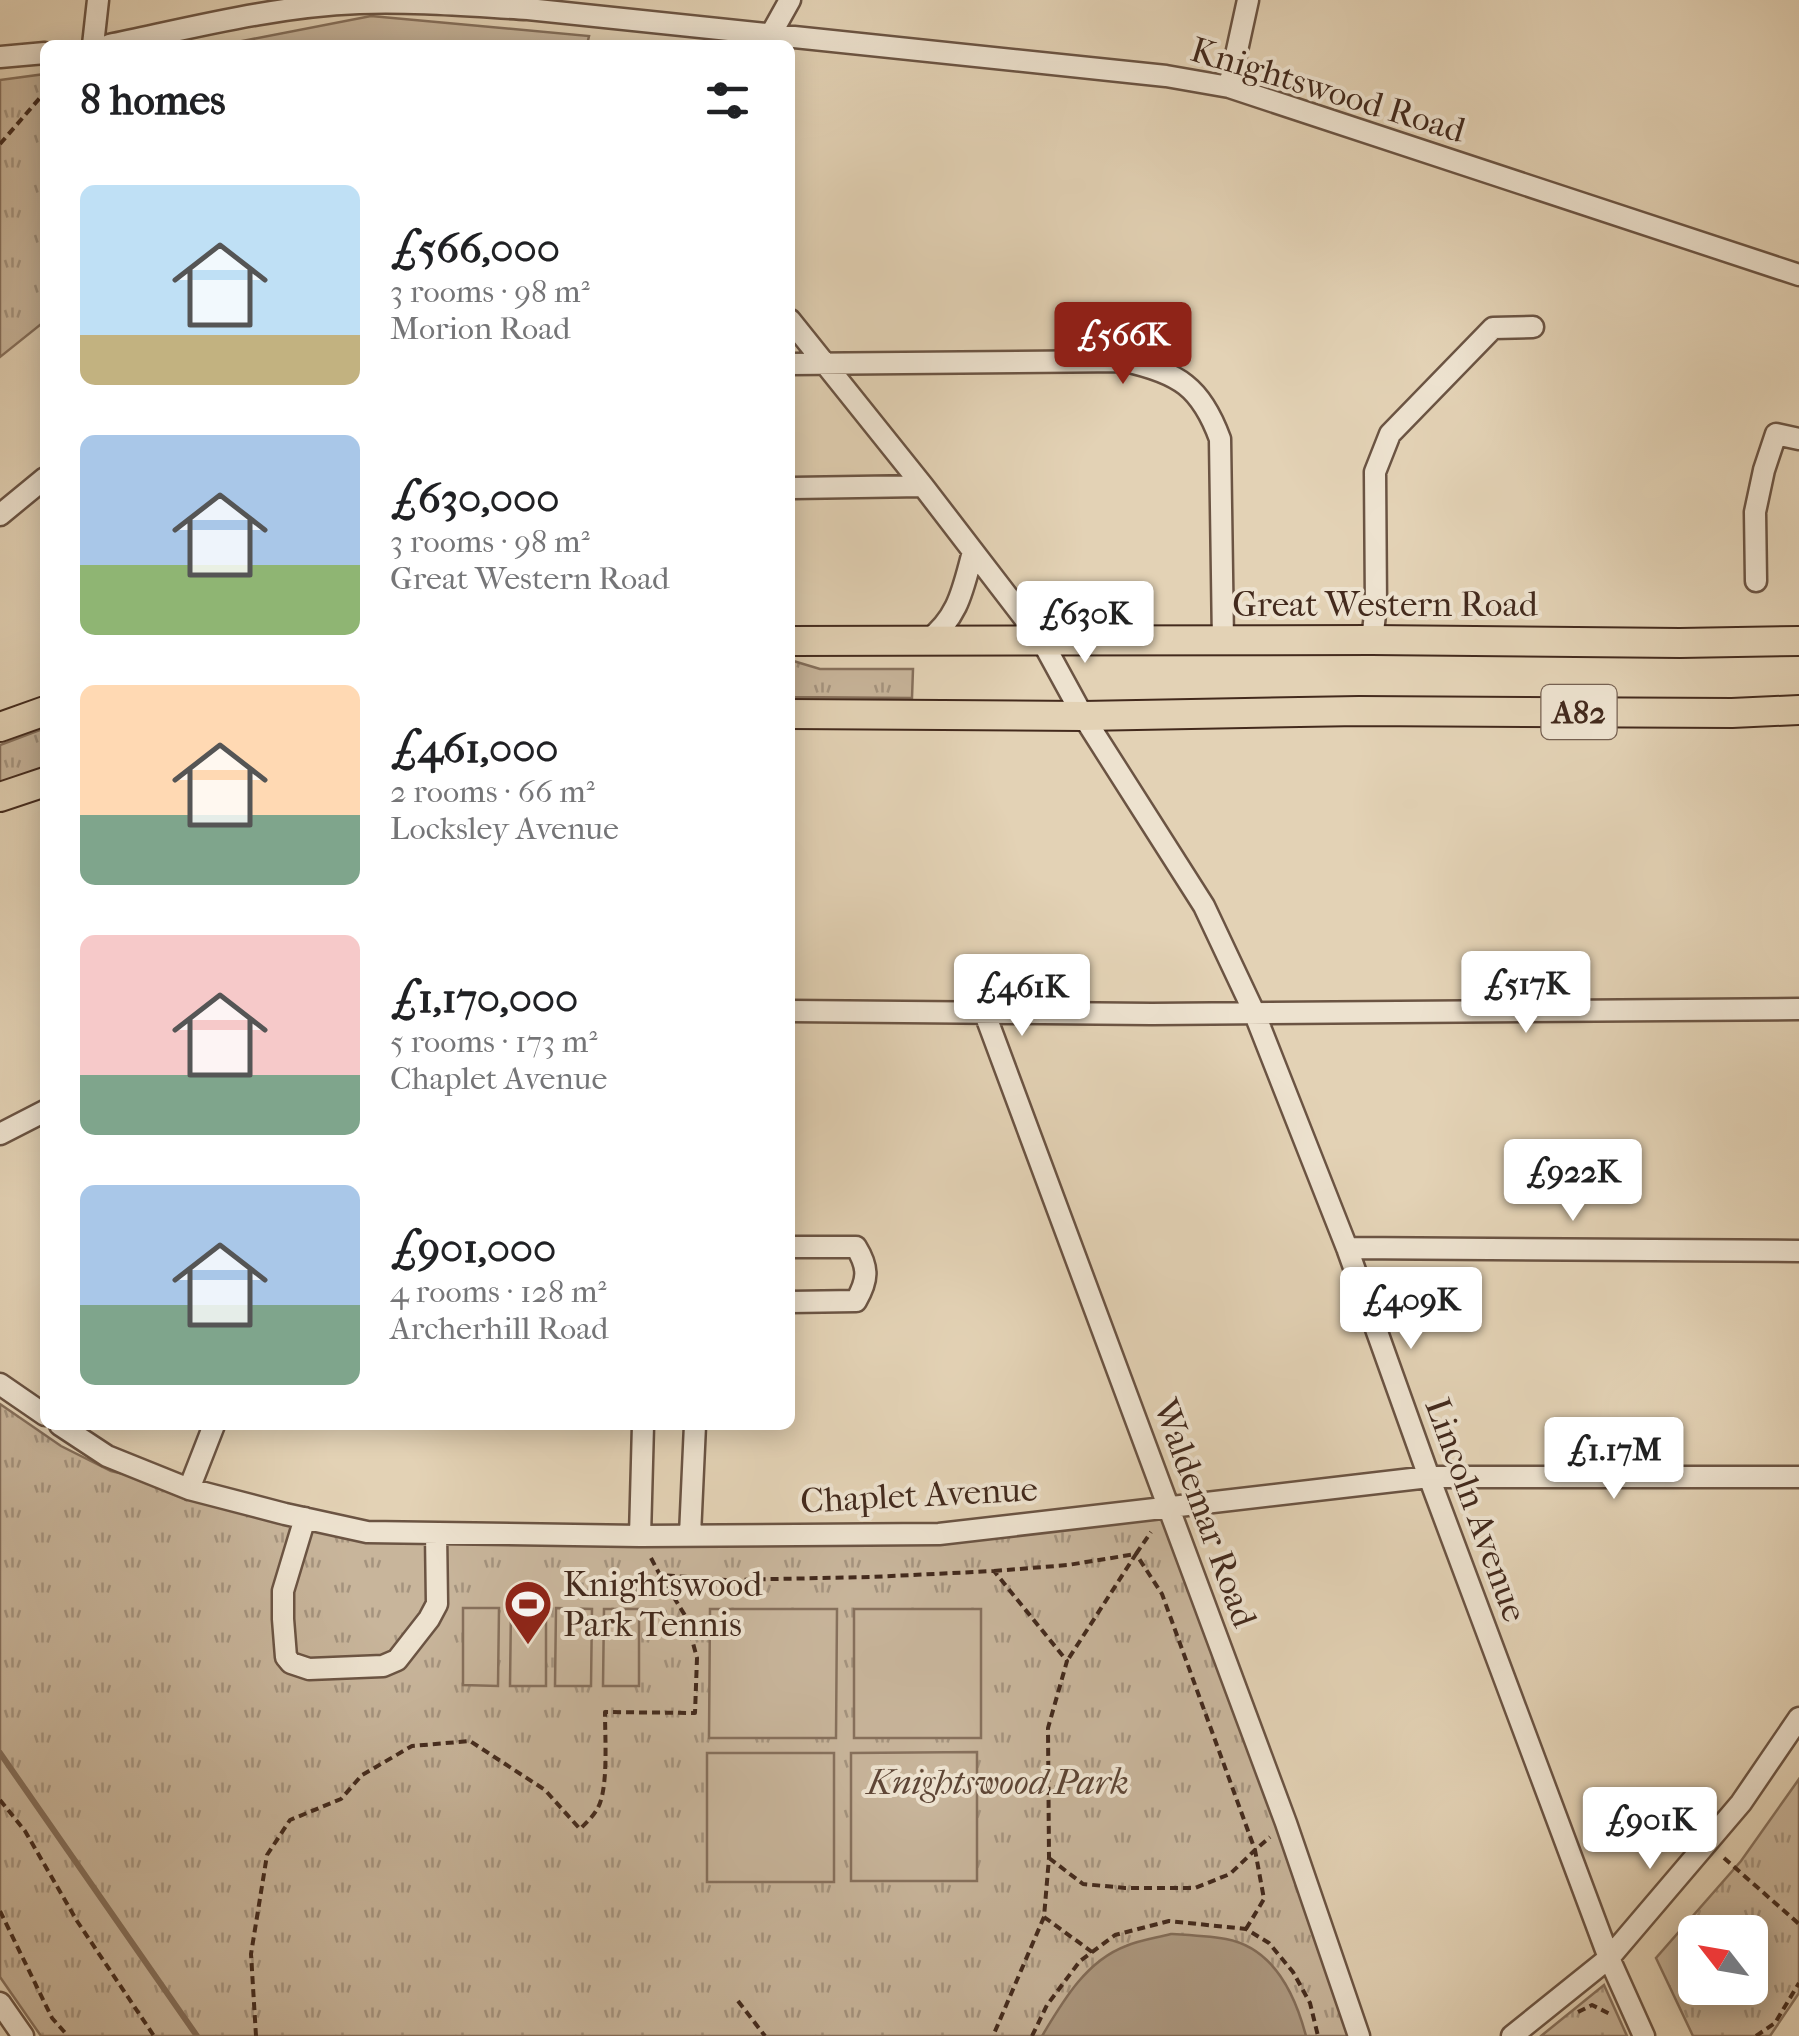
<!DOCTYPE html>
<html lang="en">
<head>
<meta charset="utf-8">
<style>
  body { margin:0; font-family:"IM FELL French Canon",serif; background:#f2f2f2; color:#202124; height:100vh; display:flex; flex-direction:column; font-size:38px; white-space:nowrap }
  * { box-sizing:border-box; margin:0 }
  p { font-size:32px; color:#757577 }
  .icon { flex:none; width:55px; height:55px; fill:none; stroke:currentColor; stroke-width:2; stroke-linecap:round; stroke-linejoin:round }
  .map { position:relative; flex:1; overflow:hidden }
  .drawer { position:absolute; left:40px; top:40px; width:755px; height:1390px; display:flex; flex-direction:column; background:#fff; border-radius:15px; box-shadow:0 5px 25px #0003 }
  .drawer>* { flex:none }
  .needle { width:65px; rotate:301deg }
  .fabs { position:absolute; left:1678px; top:1915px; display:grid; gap:20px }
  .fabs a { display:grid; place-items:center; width:90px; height:90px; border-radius:15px; background:#fff; box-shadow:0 5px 25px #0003; font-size:50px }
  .price { position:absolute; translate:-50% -85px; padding:0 22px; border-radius:10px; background:#fff; color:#222; font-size:32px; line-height:65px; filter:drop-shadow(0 2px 5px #0008) }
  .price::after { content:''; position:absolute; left:50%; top:60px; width:30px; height:22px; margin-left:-15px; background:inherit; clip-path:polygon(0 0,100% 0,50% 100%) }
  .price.selected { background:#8f2418; color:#fff }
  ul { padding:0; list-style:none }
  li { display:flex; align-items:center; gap:30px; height:250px; padding:0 40px }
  li span { display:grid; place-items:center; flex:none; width:280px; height:200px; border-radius:15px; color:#555 }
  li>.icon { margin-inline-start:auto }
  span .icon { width:120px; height:120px; fill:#fffc; stroke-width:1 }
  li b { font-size:42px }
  h2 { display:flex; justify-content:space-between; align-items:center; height:120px; padding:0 40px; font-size:42px }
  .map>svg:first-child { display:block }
</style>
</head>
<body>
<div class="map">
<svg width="1799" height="2036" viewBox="0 0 1799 2036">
  <defs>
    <pattern id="grass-tufts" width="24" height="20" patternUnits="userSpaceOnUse" patternTransform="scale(2.5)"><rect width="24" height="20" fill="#c8b59b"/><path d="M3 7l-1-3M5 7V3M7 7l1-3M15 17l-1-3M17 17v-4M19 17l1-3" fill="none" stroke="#a4937e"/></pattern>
  </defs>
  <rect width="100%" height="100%" fill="#e3d2b5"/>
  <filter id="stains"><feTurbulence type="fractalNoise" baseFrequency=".002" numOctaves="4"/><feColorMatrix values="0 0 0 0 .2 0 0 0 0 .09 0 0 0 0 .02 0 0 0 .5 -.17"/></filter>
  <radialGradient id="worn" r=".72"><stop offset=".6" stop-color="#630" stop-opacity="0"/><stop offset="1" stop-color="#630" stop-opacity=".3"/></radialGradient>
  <path fill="url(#grass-tufts)" stroke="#86705c" stroke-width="2.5" fill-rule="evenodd" d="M45,74V321L0,357V80Z
    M790,660L820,669H913L912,698L790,697Z
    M45,728V768L0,786V745Z
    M0,1404L61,1446L111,1471L367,1532L939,1534L1168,1507L1359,2036H41L0,1977Z
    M1799,1779V1993L1770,2036H1693L1656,1958L1741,1861ZM1695,1932H1750V1988H1695Z
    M1604,1985L1627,2036H1541Z"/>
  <path fill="#c8b59b" stroke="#86705c" stroke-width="2.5" d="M371,16L589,36L587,45H222Z
    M463,1608H499L498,1686L463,1685Z
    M511,1608H546V1686H510Z
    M556,1608L592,1609L591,1686H555Z
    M604,1609H639V1686H603Z
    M710,1609H837L836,1738H709Z
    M854,1609H981V1738H854Z
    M977,1752V1881H851V1753Z
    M707,1753H834V1882H707Z"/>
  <path fill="#ad9981" stroke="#836d59" stroke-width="2.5" d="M1171,1934C1189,1935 1208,1936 1226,1939C1274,1948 1295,1994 1306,2036H1042C1063,2001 1086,1961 1126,1946C1140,1940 1156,1938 1171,1934Z"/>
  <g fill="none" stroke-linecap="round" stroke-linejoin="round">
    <path stroke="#836d59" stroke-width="6" d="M0,1753L197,2036"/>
    <g stroke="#6b5443" stroke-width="25">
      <path id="minor" d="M766,43L790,0
        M93,45L98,0
        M109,45C191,28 275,6 359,3C415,1 472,6 528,9L1166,76L1229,87L1799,275
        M0,57L45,53
        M1229,87L1248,0
        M790,320L923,486L1042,641L1083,716L1204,906L1254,1012L1347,1248L1429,1477L1609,1958L1644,2036
        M790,364L1125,361C1179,373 1201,387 1220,439L1223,641
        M793,488L923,486
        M0,515L45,478
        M1756,581L1755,512L1764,470L1776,434L1799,439
        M1372,640L1376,606L1375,472L1390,434L1493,328L1533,327
        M927,641C959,617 963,588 973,552
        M790,1011L1152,1014L1799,1009
        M985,1014L1286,1823L1359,2036
        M0,1134L45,1111
        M790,1247H856C869,1268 868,1280 856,1301L790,1302
        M1347,1248L1799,1251
        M0,1384L45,1415
        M60,1425L107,1456L189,1489L285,1514L367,1532L640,1536L939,1534L1429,1477H1799
        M189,1489L214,1425
        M305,1518L283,1591V1619L286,1657L291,1663L309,1669L383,1666L397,1660L429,1619L437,1604L436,1533
        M690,1535L695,1425
        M640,1536L643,1425
        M0,2003L23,2036
        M1512,2036L1609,1958L1741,1803L1799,1718"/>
    </g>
    <g stroke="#432a1d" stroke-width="32">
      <path id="major" d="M790,641L1372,640L1680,643L1799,641
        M790,714L1083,716L1359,711L1732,713L1799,710
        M0,727L45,711
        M0,797L45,782"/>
    </g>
    <path stroke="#432a1d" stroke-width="4" stroke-dasharray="8 5" stroke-linecap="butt" d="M0,144L45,92
      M651,1558L660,1575L727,1580L871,1577L994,1571L1067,1661L1048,1728L1049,1858L1044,1917L993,2036
      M994,1571L1068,1565L1136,1554L1151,1532
      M0,1800L25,1831L77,1921L154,2036
      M1049,1858L1083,1884L1125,1888H1195L1230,1874L1255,1850L1162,1594L1136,1554L1067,1661
      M1724,1858L1799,1924
      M0,1911L52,2018L68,2036
      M1044,1917L1092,1952
      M1246,1929L1264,1899L1255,1850L1270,1837
      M738,2001L765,2036
      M1578,2012L1592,2005L1610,2014
      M256,2036L251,1954L267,1855L290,1820L341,1799L362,1775L412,1746L470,1741L545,1790L580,1829C588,1821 596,1814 600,1803C608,1781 605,1736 605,1712L695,1713L697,1658L686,1617L660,1575
      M1032,2036L1047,2005L1080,1961L1115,1935L1169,1921L1246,1929L1269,1943L1293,1972L1310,2003L1318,2036
      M1756,2036L1775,2023L1799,1983"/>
    <use href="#minor" stroke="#ede2cf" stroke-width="20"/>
    <use href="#major" stroke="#e3d2b5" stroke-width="28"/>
  </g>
  <defs>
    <g id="stadium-pin" transform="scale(2.5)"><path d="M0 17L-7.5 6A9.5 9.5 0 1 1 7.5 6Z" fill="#8f2418" stroke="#ede2cf"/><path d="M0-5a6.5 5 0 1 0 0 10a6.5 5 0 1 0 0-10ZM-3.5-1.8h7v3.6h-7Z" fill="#fff"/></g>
  </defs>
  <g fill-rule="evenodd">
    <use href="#stadium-pin" x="528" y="1604"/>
  </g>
  <g text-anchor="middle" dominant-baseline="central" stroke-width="8" stroke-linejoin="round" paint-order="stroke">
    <rect fill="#ede2cf" stroke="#766152" stroke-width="2.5" x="1541.5" y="685" width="75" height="54" rx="8"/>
    <g font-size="32" font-weight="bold" fill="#432a1d">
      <text x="1579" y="712">A82</text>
    </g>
    <g font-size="35" fill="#432a1d" stroke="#ede2cf">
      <text transform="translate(1328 90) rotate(17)">Knightswood Road</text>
      <text x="1385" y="604">Great Western Road</text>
      <text transform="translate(919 1495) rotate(-3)">Chaplet Avenue</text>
      <text transform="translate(1476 1510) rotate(70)">Lincoln Avenue</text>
      <text transform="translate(1205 1513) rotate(70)">Waldemar Road</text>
    </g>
    <g font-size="35" fill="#432a1d" stroke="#ede2cf" text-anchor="start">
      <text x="563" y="1584">Knightswood<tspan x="563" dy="40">Park Tennis</tspan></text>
    </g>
    <g font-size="35" font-style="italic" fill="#5e4636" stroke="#ede2cf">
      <text x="998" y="1782">Knightswood Park</text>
    </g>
  </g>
  <rect width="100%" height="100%" filter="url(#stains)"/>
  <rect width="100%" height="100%" fill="url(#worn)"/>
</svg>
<div class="fabs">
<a><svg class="needle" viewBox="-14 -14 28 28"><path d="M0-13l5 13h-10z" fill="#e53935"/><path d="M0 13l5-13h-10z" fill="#757577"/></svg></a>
</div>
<b class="price selected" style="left:1123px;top:387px">£566K</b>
<b class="price" style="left:1085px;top:666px">£630K</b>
<b class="price" style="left:1526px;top:1036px">£517K</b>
<b class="price" style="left:1022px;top:1039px">£461K</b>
<b class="price" style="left:1573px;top:1224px">£922K</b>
<b class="price" style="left:1411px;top:1352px">£409K</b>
<b class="price" style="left:1614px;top:1502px">£1.17M</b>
<b class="price" style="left:1650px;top:1872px">£901K</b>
<section class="drawer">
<h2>8 homes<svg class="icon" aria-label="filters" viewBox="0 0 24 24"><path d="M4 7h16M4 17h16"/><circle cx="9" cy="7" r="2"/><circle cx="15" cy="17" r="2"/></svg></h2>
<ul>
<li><span style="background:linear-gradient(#bfe0f5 75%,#c2b280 0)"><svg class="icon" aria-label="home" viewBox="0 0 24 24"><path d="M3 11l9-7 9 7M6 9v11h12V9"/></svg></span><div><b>£566,000</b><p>3 rooms · 98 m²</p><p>Morion Road</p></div></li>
<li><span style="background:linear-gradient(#a9c7e8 65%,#8fb573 0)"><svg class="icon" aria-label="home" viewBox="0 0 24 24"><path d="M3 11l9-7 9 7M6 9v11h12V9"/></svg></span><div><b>£630,000</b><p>3 rooms · 98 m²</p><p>Great Western Road</p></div></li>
<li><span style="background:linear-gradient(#ffd9b3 65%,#7fa58c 0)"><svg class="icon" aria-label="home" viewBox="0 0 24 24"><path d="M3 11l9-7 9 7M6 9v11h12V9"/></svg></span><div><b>£461,000</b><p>2 rooms · 66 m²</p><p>Locksley Avenue</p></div></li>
<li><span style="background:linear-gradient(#f6c9c9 70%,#7fa58c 0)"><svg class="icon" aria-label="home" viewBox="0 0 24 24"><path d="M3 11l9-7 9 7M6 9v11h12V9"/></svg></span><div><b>£1,170,000</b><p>5 rooms · 173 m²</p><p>Chaplet Avenue</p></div></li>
<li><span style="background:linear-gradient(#a9c7e8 60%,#7fa58c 0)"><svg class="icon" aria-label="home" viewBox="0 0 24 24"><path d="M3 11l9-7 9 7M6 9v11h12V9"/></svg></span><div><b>£901,000</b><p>4 rooms · 128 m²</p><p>Archerhill Road</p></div></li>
</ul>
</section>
</div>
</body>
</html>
